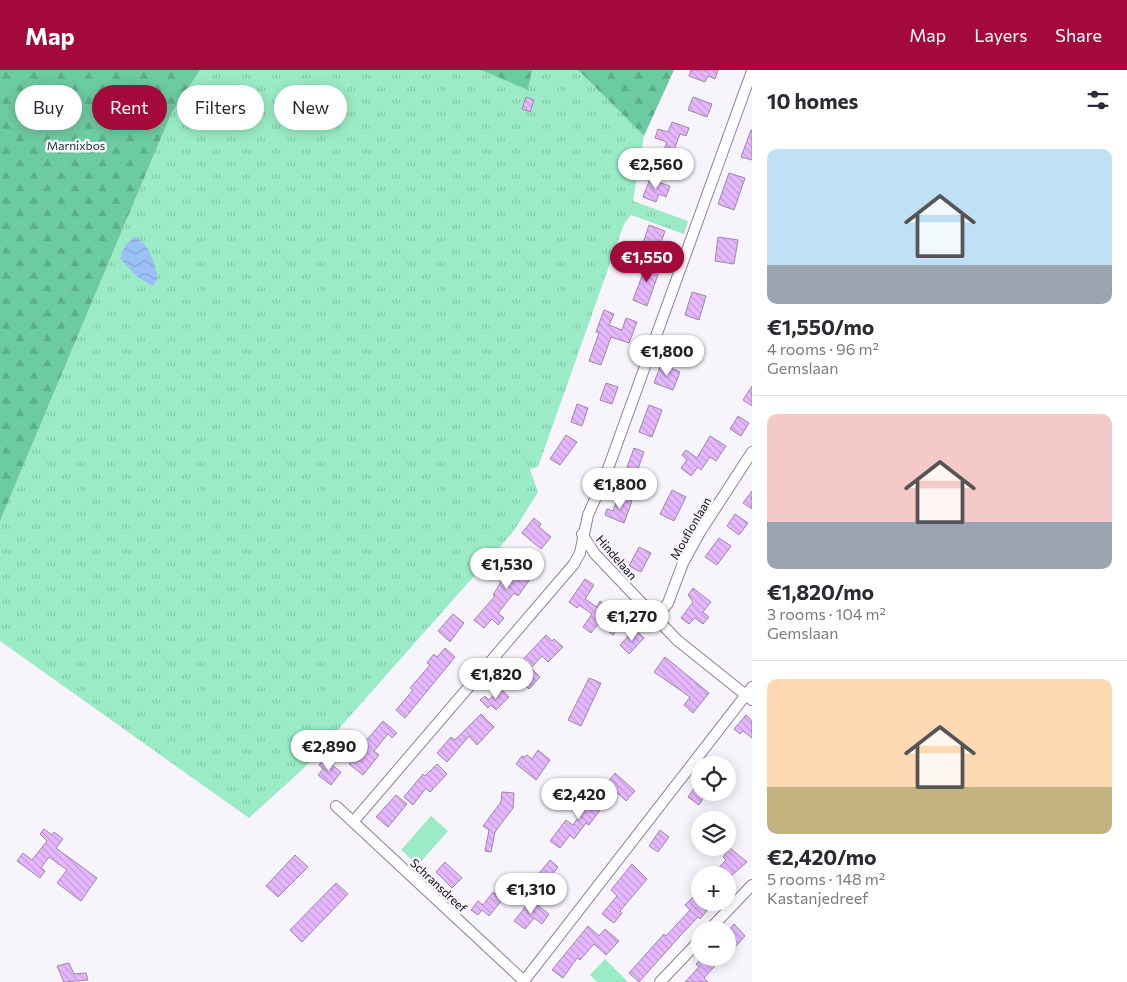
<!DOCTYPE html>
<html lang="en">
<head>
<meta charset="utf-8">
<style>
  body { margin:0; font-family:Commissioner,sans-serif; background:#f2f2f3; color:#2b2b33; height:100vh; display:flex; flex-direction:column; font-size:19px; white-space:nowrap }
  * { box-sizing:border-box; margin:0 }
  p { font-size:16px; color:#7c7c81 }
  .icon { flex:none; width:28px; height:28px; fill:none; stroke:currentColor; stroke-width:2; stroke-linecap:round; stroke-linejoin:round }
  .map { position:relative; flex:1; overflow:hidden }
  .panel { display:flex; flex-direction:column; background:#fff; width:375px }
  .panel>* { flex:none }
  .guide { position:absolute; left:15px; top:15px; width:475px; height:45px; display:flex; gap:10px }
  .fabs { position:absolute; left:691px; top:686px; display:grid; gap:10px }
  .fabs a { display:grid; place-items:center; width:45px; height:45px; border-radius:50%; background:#fff; box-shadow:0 2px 12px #0003; font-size:25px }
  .price { position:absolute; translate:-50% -42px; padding:0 11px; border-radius:18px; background:#fff; color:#222; font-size:16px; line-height:32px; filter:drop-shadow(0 1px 2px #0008) }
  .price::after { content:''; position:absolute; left:50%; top:30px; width:15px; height:11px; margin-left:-8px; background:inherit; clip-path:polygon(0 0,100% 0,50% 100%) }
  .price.current { background:#a4093c; color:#fff }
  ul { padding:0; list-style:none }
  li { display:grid; align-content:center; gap:10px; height:265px; padding:0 15px }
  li+li { border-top:1px solid #e1e1e2 }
  li span { display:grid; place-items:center; height:155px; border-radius:10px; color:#555 }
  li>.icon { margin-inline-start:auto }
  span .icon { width:90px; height:90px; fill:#fffc; stroke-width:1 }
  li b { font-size:21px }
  h2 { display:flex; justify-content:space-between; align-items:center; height:60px; padding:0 15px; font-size:21px }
  .chip { padding:0 18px; border-radius:22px; background:#fff; box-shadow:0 2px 12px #0003; font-size:18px; line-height:45px }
  .chip.current { background:#a4093c; color:#fff }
  header { display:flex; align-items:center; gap:30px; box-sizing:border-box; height:70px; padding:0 25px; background:#a4093c; color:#fff }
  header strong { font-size:24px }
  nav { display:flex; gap:28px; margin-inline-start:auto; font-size:18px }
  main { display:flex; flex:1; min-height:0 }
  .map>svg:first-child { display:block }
</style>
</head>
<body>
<header>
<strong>Map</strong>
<nav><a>Map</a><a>Layers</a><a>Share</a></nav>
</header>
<main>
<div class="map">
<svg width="752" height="912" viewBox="0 0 752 912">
  <defs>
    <pattern id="grass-tufts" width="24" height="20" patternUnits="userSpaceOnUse" patternTransform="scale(1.25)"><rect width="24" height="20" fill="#9becc6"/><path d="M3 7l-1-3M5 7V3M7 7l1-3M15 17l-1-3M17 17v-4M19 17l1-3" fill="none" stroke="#84c9a9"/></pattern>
    <pattern id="forest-firs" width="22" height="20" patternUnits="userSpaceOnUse" patternTransform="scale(1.25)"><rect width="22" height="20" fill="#6dcba1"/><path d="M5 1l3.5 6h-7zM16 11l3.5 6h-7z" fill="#5dad8a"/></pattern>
    <pattern id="water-waves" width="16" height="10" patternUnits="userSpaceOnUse" patternTransform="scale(1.25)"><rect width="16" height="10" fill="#9bc0f6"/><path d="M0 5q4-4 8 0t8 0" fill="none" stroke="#84a4d2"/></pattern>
    <pattern id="building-back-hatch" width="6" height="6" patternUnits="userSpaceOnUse" patternTransform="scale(1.25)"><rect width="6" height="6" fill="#e6b7fe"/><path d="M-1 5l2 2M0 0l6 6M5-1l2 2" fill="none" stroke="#c49cd9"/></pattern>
  </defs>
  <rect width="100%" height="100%" fill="#f8f4fb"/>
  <path fill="url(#grass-tufts)" d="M200,0H578L644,66L633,131L688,151L684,164L631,145L624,154L538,397L530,399L538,422L513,462L304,698L249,748L0,571V451L171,44Z"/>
  <path fill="url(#forest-firs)" d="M0,0H200L171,44L0,451Z
    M481,0H532L528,20Z
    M578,0H674L644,66Z"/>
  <path fill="#9becc6" d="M431,746L448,761L418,795L401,780Z
    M605,889L628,912H597L590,905Z"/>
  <path fill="url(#water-waves)" d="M135,167C150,174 154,193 158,208L153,216L136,206L120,188L126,174Z"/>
  <path fill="url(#building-back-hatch)" stroke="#9c88a5" d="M691,0H718L715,9L708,6L705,12L689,6Z
    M526,27L534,30L530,42L522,39Z
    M693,27L712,34L707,47L688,40Z
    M672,52L689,58L686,66L680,64L672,85L683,89L679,103L658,95L667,72L655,68L658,59L668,62Z
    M751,60H752V90L741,87Z
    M729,103L745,108L734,140L718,134Z
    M650,109L670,116L666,127L659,124L656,132L643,127Z
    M649,155L665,161L658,181L642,176Z
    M718,167L738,170L734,194L715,191Z
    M648,190L661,196L647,236L633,230Z
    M692,222L706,226L699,250L685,245Z
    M604,240L614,244L609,255L622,260L626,248L637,252L629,273L611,267L601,295L589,291L599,263L596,262Z
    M673,266L697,275L690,291L667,282Z
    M661,294L680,302L673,320L654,313Z
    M606,313L618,317L612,334L600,330Z
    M752,316V336L743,330Z
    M577,334L588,338L582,356L571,352Z
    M649,335L662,340L652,367L639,362Z
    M738,346L749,353L741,366L730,359Z
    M566,365L577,372L560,395L550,389Z
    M710,366L726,376L716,391L710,387L701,400L698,397L691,406L681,398L687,390L682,385L686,380L697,388Z
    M634,378L644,382L635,407L625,403Z
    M672,420L686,427L674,451L660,444Z
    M752,421V439L743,433Z
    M618,426L632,431L624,453L605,445L607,439L613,441Z
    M735,444L748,453L739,465L727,456Z
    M534,448L541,454L539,457L551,467L541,479L522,463Z
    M719,468L731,476L717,495L705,487Z
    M639,477L651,483L641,502L629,496Z
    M519,482L528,489L524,493L536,501L518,526L514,523L498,543L504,548L498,555L492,549L484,558L474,550L495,526L493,525Z
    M585,509L594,515L585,529L597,537L600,531L625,547L613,565L598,554L591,563L583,557L592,544L579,535L577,538L569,532Z
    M693,518L711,532L703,542L709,547L703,554L695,548L689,554L681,548L693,532L688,525Z
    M453,544L464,553L450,572L438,561Z
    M635,559L644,568L629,584L620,575Z
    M546,565L552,571L554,569L563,577L548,592L542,586L531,598L540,607L529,619L511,602Z
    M445,578L455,587L405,648L396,640L413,620L410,618L430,595L427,593L434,584L437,587Z
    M665,587L709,623L693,643L684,635L690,627L654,602Z
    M589,608L601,613L581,656L568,650Z
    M500,618L509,627L496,640L491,635L488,638L480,630L485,626L489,630Z
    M481,644L494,657L477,675L469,666L447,692L437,683L451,667L455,670Z
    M746,645L752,651V668L743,661L740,664L734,659Z
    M383,651L397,663L392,668L388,664L374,681L379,685L363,705L349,694L360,680L355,676L360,670L364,673Z
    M538,680L550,690L536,710L516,694L522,686L524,687L527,685L532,689Z
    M324,689L341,702L331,715L318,705L323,699L319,695Z
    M437,694L447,704L430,722L426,718L413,735L404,727L423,704L425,706Z
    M615,703L635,721L626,731L607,713Z
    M700,710V722H707L699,735L688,727Z
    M590,721L606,732L589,755L586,753L574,769L570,765L560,778L550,771L566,750L573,755L589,733L584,730Z
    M502,722L514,723L513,738L495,762L491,782L485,781L489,760L483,756L501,732Z
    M396,725L407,734L388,757L376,747Z
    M44,759L52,765L54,762L63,769L56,778L97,808L81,831L57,813L67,800L49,787L41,798L45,801L40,808L17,791L23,783L32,790L47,771L40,764Z
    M660,760L669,767L658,782L649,776Z
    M730,778L747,792L732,805H712L726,790L723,787Z
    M295,785L308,797L278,827L266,816Z
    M550,790L558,797L542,818L533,811Z
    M445,792L462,808L452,818L436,802Z
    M632,794L647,809L620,841L622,843L614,853L602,844L617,826L611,820Z
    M336,813L348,824L302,872L290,860Z
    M493,822L503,829L489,846L482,840L478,845L471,840L478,831L483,835Z
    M694,826L700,832H714L700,849L698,847L680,866L639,912L629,903L664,864L666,866L690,840L685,835Z
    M531,830L549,844L542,854L534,848L525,859L514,851Z
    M734,854L745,866L728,885V861Z
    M588,856L599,866L605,859L619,871L606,885L594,874L580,890L577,888L563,908L552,900Z
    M702,888H722L704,908L708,912H685L699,897L696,894Z
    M69,893L74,904L86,903L88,910L64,912L57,896Z"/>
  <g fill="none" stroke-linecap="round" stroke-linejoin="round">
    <g stroke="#927f9c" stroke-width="12">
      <path id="minor" d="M582,464L595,484L677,570L752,630
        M655,548L668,533L683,493L700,462L752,382
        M336,736L525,912
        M353,752L574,494L580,483L588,445L605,407L752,1
        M709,860L752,815
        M524,911L752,617
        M660,912L700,870"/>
    </g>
    <use href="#minor" stroke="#fff" stroke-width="10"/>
  </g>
  <g text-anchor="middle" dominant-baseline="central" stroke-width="5" stroke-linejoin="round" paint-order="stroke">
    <g font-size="12" fill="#0f3929" stroke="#f8f4fb">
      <text x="76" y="75">Marnixbos</text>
    </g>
    <g font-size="12" fill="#120b15" stroke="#f8f4fb">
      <text transform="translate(690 458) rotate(-60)">Mouflonlaan</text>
      <text transform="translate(617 487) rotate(49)">Hindelaan</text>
      <text transform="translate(439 815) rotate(43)">Schransdreef</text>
    </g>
  </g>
</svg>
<div class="fabs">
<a><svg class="icon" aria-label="locate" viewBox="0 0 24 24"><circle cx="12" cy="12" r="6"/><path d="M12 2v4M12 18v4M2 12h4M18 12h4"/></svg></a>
<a><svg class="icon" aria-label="layers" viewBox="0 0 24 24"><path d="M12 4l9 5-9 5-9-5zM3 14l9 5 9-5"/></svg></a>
<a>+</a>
<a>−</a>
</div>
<b class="price" style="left:656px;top:120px">€2,560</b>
<b class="price current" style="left:647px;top:213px">€1,550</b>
<b class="price" style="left:667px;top:307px">€1,800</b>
<b class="price" style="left:620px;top:440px">€1,800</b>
<b class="price" style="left:507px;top:520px">€1,530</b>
<b class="price" style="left:632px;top:572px">€1,270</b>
<b class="price" style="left:496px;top:630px">€1,820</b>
<b class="price" style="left:329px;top:702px">€2,890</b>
<b class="price" style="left:579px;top:750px">€2,420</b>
<b class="price" style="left:531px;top:845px">€1,310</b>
<div class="guide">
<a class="chip">Buy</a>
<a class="chip current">Rent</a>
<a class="chip">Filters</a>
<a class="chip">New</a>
</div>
</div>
<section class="panel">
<h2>10 homes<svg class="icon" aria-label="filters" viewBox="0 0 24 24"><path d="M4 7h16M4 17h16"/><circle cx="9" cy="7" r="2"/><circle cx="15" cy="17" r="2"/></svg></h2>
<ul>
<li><span style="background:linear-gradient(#bfe0f5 75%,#9aa5b1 0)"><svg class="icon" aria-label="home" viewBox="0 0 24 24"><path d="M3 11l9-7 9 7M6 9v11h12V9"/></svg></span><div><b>€1,550/mo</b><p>4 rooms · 96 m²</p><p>Gemslaan</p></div></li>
<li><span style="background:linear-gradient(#f6c9c9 70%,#9aa5b1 0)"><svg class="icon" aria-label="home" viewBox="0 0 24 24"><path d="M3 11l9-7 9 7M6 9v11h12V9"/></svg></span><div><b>€1,820/mo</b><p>3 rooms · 104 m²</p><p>Gemslaan</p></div></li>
<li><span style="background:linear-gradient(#ffd9b3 70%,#c2b280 0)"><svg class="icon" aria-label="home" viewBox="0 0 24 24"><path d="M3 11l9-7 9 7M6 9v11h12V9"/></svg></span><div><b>€2,420/mo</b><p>5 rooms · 148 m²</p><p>Kastanjedreef</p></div></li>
</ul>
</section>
</main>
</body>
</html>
